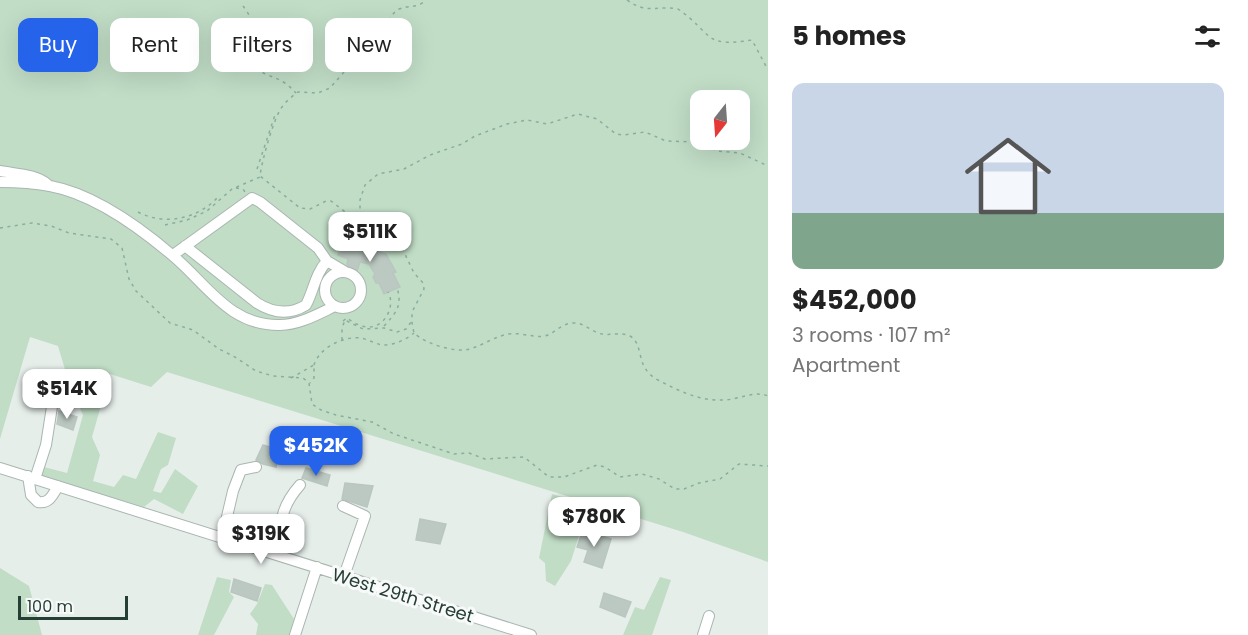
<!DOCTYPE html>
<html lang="en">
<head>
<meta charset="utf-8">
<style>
  body { margin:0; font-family:Poppins,sans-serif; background:#f6f6f6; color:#222; height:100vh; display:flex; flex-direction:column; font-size:22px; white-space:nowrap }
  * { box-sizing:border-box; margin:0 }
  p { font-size:20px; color:#767676 }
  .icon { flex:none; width:33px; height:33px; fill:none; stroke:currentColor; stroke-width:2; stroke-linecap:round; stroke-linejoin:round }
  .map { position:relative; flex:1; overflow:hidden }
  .side { display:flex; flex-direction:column; background:#fff; width:480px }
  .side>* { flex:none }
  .hud { position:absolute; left:18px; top:18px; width:570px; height:54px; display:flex; gap:12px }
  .needle { width:39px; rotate:197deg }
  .controls { position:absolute; left:690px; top:90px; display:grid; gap:12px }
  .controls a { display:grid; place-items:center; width:60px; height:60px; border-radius:12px; background:#fff; box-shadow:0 6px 24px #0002; font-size:30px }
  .scale { position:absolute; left:18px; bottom:15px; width:110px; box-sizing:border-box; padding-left:6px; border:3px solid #263f36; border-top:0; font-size:16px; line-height:21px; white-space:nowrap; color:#263f36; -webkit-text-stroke:4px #f7faf8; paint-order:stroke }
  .price { position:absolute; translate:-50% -51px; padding:0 14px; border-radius:12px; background:#fff; color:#222; font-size:20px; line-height:39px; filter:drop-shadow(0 2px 3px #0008) }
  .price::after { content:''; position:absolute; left:50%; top:36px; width:18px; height:14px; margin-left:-9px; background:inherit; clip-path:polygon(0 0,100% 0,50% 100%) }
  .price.active { background:#2563eb; color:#fff }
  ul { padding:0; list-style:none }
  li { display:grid; align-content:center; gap:12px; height:318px; padding:0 24px }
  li+li { border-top:2px solid #e0e0e0 }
  li span { display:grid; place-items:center; height:186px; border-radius:12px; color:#555 }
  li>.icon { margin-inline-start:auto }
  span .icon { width:108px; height:108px; fill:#fffc; stroke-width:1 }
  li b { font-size:26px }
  h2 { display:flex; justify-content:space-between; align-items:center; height:72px; padding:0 24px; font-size:26px }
  .chip { padding:0 21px; border-radius:12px; background:#fff; box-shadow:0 6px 24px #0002; font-size:21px; line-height:54px }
  .chip.active { background:#2563eb; color:#fff }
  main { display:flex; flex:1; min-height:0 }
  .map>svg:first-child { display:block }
</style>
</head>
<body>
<main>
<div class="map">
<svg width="768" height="635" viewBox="0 0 768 635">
  <rect width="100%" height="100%" fill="#e6eeea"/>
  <path fill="#c1ddc6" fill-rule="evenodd" d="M0,0H768V562L683,532L167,372L151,387L110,374L92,437L100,455L93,481L114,487L123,475L136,479L158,432L176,438L168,465L161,469L153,491L161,493L175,469L198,486L183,514L154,499L144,507L40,476L44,467L67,473L83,415L70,386L58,346L30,337L0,439ZM700,100H740V140H700Z
    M552,494L627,516L615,517L611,528L583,523L571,561L555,586L546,581L545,563L539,558Z
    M0,568L29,586L42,635H0Z
    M217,577L231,580L229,592L234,597L214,635H198Z
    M660,577L671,580L652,635H623L635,607L644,610Z
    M265,584L272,585L294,619L289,635H256L258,624L250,614L257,604Z"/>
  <path fill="#bcc8c2" stroke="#b9c7c0" stroke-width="1.5" d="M343,239L355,242L356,239L363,241L362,246L386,254L396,272L393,273L400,287L384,294L379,283H376L373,277L375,274L369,264L360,262L357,271L351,270L347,264L348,259L338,255Z
    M59,411L77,417L73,430L57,424Z
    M263,445L280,450L276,467L263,464L256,460Z
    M306,468L330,475L327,486L302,478Z
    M345,483L373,486L367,507L342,499Z
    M420,519L446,524L440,544L416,540Z
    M583,530L611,539L602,568L584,562L588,550L577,547Z
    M234,579L261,588L257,601L231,592Z
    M604,593L631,602L625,617L600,607Z"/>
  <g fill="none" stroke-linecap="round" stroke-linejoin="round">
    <g stroke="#a9b6b0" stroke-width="12">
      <path id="minor" d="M0,171C15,174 36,174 47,184
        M0,182C16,182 34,183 50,186C94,194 139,227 172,255C207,284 229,326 280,325C299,325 318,314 335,306
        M185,246L257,303C273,313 290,315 306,305C314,290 315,274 327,261
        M173,255L252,198L260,202L318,248L327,261L344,271
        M325 290a18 18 0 1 1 36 0a18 18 0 1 1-36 0Z
        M0,468L531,635
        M28,476L31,495L38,502C49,504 53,495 58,486
        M35,479L46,445L56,381L59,377
        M343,506L365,516L344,576
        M222,538L233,491L241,470L256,467
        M280,556C281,525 278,510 300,485
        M295,635L317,567
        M703,635L709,616"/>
    </g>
    <path stroke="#89ae9f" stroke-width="1.5" stroke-dasharray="3 4.5" stroke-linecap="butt" d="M627,0C648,15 657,5 678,9C714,34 702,48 752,40L768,70
      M243,6C249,14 258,29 257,39C257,52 249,52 255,68C271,79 281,76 296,93
      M360,43C364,34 372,35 379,31C388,25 390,14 399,9C409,5 417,9 426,0
      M344,72L330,88L318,93L298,92C291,97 284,103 280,110C272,125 262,160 260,176L300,208L310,209L326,201H331L353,218
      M257,169L275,115
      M236,188L243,189L245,192
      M138,212C164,226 198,219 218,197
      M360,212L365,224L354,218L360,212V200L365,185L378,174L404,169L430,155L462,144L475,136L507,124L527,120L547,124L578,114L597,119L616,134L623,135L645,132L666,141L698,142L717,151L740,153L768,166
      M365,224L373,229L382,232L402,248L414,273L423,283L424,289L412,312V323L414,333C426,344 454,353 470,349C483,345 494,337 508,334C521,332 533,338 545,336C555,333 562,323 573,323C582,322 590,330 598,333C609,337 619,331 630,336C645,345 634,367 658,380C679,391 699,401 723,400C739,400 753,390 768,396
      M165,225L187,220L207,211L232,189L260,177
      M0,228L32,223L51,226L69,233L111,239L122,248L129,279L136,291L170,323L193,330L219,349L235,357L256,371L273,376L303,378L309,383L312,404L321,410L336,415L372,422L394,434L454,454L469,453L485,459L524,457L549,477H564L597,465L605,467L620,477L642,474L659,479L675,489H684L699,483L720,479L739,464L768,466
      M343,321L347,318C353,322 360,327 368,327C385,328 396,305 388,292
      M384,326C395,314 403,306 397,288
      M342,340V328L345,320L363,329L384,328L397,332L406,329L411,322
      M314,365C319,348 343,336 360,338C368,339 375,344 383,345C394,345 406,340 414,333
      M291,378L314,365V378L310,383"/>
    <use href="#minor" stroke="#fff" stroke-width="10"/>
  </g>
  <g text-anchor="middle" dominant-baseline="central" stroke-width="6" stroke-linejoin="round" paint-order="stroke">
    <g font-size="18" fill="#263f36" stroke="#f7faf8">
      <text transform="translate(403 595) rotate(17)">West 29th Street</text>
    </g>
  </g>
</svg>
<div class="controls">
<a><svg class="needle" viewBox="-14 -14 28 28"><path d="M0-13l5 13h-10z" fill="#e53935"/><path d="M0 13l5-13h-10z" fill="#767676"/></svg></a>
</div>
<div class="scale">100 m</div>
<b class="price" style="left:370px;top:263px">$511K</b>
<b class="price" style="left:67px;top:420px">$514K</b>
<b class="price active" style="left:316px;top:477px">$452K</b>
<b class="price" style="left:594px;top:548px">$780K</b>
<b class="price" style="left:261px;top:565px">$319K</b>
<div class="hud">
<a class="chip active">Buy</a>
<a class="chip">Rent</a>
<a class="chip">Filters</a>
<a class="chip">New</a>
</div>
</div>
<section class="side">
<h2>5 homes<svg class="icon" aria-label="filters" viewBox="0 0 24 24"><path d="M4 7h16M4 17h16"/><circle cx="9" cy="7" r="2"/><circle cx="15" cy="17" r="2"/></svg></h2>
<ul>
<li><span style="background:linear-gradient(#c9d6e8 70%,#7fa58c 0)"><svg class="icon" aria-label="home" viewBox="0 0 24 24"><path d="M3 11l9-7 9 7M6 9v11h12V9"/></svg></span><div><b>$452,000</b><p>3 rooms · 107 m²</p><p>Apartment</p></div></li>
</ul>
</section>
</main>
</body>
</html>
